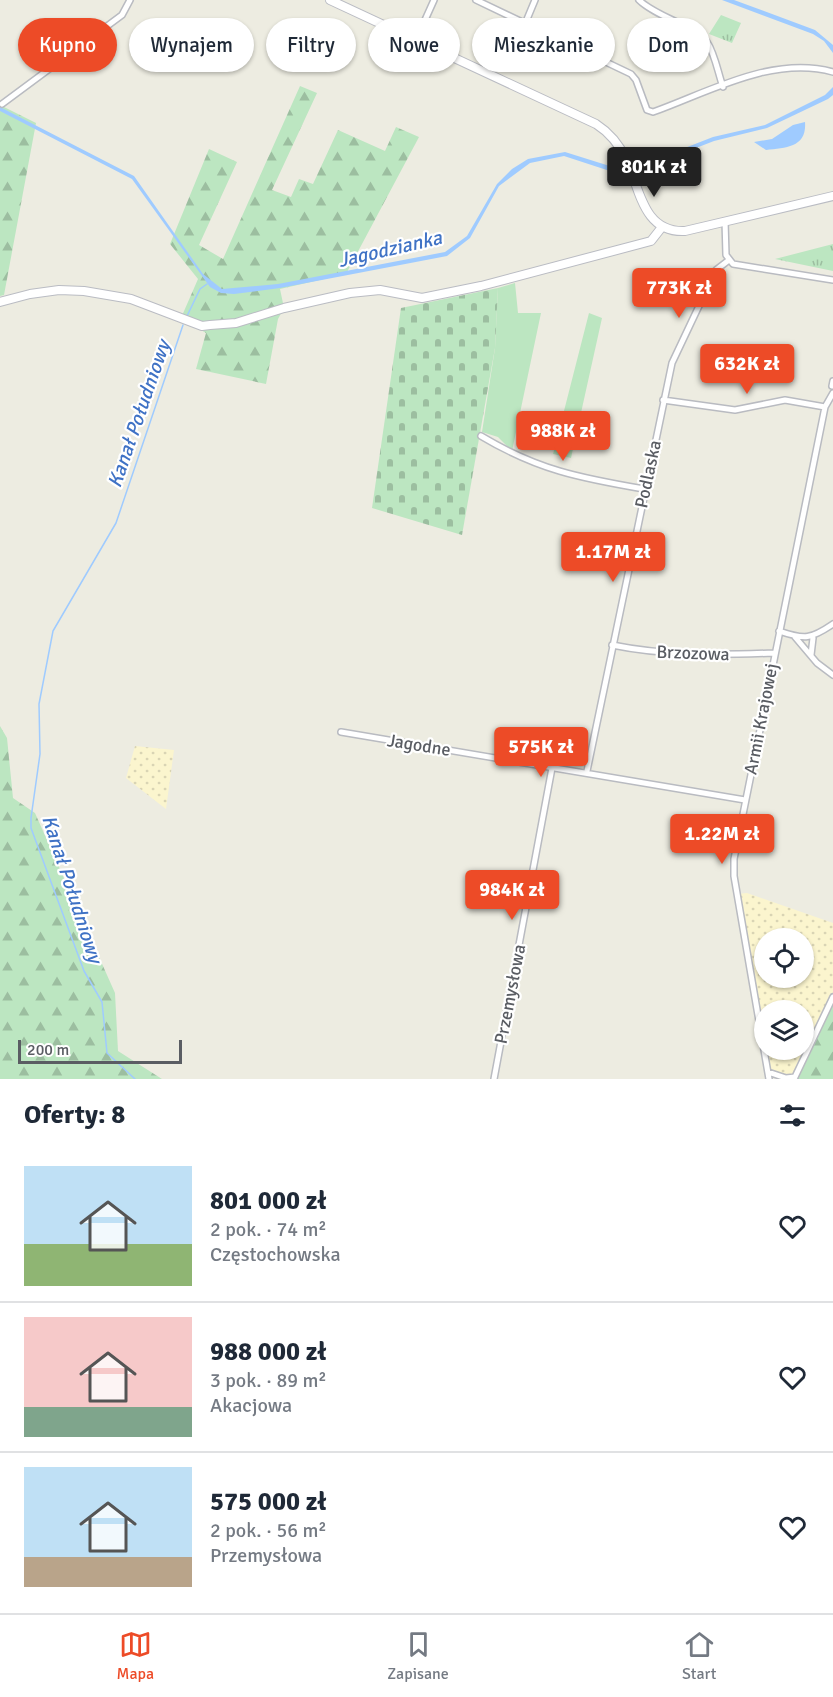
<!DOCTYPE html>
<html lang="pl">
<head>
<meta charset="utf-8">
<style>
  body { margin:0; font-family:Signika,sans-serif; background:#f6f6f7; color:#1f2937; height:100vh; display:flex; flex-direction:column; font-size:22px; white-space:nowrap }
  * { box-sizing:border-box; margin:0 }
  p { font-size:20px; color:#747a83 }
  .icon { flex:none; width:33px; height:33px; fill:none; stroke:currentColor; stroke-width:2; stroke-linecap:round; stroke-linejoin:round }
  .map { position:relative; height:1079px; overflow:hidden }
  .panel { display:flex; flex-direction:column; background:#fff; flex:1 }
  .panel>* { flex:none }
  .banner { position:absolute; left:18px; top:18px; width:798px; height:54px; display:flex; gap:12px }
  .buttons { position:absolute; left:754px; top:928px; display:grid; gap:12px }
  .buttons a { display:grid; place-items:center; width:60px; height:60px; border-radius:50%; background:#fff; box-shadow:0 2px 4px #0004; font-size:30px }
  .scale { position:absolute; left:18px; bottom:15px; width:164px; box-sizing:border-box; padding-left:6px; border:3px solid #5a5d63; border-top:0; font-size:16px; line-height:21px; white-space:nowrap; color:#5a5d63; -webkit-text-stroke:4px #fff; paint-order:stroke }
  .price { position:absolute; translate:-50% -51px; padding:0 14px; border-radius:6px; background:#ed4b27; color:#fff; font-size:20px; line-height:39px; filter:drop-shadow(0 2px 3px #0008) }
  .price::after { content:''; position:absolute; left:50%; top:36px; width:18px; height:14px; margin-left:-9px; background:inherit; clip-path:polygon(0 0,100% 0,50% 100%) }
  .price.selected { background:#222; color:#fff }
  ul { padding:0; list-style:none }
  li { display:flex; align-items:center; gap:18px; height:150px; padding:0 24px }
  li+li { border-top:2px solid #e0e1e3 }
  li span { display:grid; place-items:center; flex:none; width:168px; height:120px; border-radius:0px; color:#555 }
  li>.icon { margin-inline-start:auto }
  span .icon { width:72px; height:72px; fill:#fffc; stroke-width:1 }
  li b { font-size:26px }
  h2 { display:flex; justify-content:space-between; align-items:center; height:72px; padding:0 24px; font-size:26px }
  .pill { padding:0 21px; border-radius:27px; background:#fff; box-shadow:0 2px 4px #0004; font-size:21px; line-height:54px }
  .pill.selected { background:#ed4b27; color:#fff }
  .menu { display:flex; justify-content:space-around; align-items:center; height:84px; border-top:2px solid #e0e1e3; background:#fff; font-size:16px; color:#747a83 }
  .menu a { display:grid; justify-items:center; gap:3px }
  .menu .selected { color:#ed4b27 }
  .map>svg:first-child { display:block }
</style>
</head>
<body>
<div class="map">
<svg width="833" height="1079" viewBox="0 0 833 1079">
  <defs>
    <pattern id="forest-firs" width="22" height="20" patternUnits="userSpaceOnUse" patternTransform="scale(1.5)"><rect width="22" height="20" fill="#bce6c1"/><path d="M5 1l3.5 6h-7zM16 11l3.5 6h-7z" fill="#9cbea0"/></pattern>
    <pattern id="sand-dots" width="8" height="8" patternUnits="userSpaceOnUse" patternTransform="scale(1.5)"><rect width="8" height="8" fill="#fbf5ce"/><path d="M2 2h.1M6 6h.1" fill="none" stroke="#d9d4b4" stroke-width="1.8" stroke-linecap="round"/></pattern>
    <pattern id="cemetery-stones" width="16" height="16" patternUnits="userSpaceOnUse" patternTransform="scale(1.5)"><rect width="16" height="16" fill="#bce6c1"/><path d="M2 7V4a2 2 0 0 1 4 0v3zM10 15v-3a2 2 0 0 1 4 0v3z" fill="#9cbea0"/></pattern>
    <pattern id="park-tufts" width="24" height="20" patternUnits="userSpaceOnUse" patternTransform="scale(1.5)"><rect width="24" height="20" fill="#bce6c1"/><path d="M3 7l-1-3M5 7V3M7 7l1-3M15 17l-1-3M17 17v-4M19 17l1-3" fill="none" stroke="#9cbea0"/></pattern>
  </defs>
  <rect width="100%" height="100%" fill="#edece1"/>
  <path fill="#bce6c1" d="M515,283L518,313H541L512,451L498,437L482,432L495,348L498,288Z
    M589,313L602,318L571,458L553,454Z"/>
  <path fill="url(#forest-firs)" d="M300,86L317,93L272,190L291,197L299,179L313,184L338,130L385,151L396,127L419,137L346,274L280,289L284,308L278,319L266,384L196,369L206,333L181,318L198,279L170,244L209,149L237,162L199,245L223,259Z
    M0,105L36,123L4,295L0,296Z
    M0,726L7,738L13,798L35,813L115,993L118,1051L162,1079H0Z
    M833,997V1079H794Z"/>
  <path fill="url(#sand-dots)" fill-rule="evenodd" d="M135,746L174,750L166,809L126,778Z
    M747,893L833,923V997L795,1077L786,1078L768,1072L737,894ZM765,939H804V978H765ZM765,1011H804V1050H765Z"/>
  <path fill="url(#cemetery-stones)" d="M498,288L495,348L462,535L372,508L401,308Z"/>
  <path fill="url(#park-tufts)" d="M721,15L741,23L732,43L709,34Z
    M833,244V271L775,259Z"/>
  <path fill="#9fcbff" d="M722,0H734L815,30L833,45V53L824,41L813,34Z
    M833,87V95L828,99L767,128L714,141L629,174L616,173L564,156L530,163L499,186L470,238L447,256L280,288L234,294L221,293L210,287L132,179L0,111V107L134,176L203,274L222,289L278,284L445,252L467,236L497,184L512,169L528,159L565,152L616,168L636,167L713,137L765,125L825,95Z
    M805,122C807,147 787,148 766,150L754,142L772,139L793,125Z"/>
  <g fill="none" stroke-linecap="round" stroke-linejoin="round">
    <path stroke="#9fcbff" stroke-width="1.5" d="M187,316L200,289L207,284
      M135,1079L107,1053L102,1002L84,971L31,828V818L40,754L39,704L53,631L116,523L183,325"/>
    <g stroke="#b9bbc1" stroke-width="8">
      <path id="street" d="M476,0L631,74L636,80L647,110L653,112C709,92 773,55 833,72
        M639,0C656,17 696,26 707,42C715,54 718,73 723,87
        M525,24L535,0
        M416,40L434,0
        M2,104L122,15L130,0
        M725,221L726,255L733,264L833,280
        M832,386L833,381
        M663,400L735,410L785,400L825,407
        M481,436C538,470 580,478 644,489
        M779,631C805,640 811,639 833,624
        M795,637L817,663L833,675
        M612,645C666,656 719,655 774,653
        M811,655L813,638
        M341,732L745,800
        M587,771L672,363L716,270L729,260
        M768,1072L786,1078L795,1077
        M494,1079L552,768
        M769,1079L734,876V859L825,407L833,393
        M794,1079L833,997"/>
    </g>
    <g stroke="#babcc3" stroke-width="10">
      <path id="secondary" d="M330,0L596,124C610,133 619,144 626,159C640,189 643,233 685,231L833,196
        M0,302L30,294L59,290L84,291L131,299L202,326L210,325L236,323L284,308L350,293L380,290L422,298L481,286L651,241L662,227"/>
    </g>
    <use href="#street" stroke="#fff" stroke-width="5"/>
    <use href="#secondary" stroke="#fff" stroke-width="8"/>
  </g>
  <g text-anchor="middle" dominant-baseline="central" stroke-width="4.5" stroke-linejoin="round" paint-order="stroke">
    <g font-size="18" fill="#5a5d63" stroke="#fff">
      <text transform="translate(648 474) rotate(-78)">Podlaska</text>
      <text transform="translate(693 653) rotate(2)">Brzozowa</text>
      <text transform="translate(761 719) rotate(-79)">Armii Krajowej</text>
      <text transform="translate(419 745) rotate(9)">Jagodne</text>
      <text transform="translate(510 994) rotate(-79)">Przemysłowa</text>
    </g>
    <g font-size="20" font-style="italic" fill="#3f72c5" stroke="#fff">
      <text transform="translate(390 249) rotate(-13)">Jagodzianka</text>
      <text transform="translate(139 414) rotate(-71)">Kanał Południowy</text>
      <text transform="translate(72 889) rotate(72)">Kanał Południowy</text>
    </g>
  </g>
</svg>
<div class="buttons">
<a><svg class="icon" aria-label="locate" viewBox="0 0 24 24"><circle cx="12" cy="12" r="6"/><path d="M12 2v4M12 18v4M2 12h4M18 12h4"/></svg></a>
<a><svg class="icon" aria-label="layers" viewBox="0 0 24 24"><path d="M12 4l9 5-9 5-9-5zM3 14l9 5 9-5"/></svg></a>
</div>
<div class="scale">200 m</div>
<b class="price selected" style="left:654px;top:198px">801K zł</b>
<b class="price" style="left:679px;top:319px">773K zł</b>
<b class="price" style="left:747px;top:395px">632K zł</b>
<b class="price" style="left:563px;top:462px">988K zł</b>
<b class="price" style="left:613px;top:583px">1.17M zł</b>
<b class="price" style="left:541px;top:778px">575K zł</b>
<b class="price" style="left:722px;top:865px">1.22M zł</b>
<b class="price" style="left:512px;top:921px">984K zł</b>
<div class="banner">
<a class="pill selected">Kupno</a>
<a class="pill">Wynajem</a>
<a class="pill">Filtry</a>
<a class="pill">Nowe</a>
<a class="pill">Mieszkanie</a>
<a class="pill">Dom</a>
</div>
</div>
<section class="panel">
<h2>Oferty: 8<svg class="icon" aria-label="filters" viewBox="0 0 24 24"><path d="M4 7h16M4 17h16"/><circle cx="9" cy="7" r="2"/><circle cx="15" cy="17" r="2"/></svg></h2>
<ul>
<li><span style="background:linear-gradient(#bfe0f5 65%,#8fb573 0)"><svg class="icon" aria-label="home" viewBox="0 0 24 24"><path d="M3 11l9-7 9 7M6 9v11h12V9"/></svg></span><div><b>801 000 zł</b><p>2 pok. · 74 m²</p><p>Częstochowska</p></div><svg class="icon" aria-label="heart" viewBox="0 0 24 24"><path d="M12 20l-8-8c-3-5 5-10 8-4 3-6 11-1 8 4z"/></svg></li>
<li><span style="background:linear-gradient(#f6c9c9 75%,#7fa58c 0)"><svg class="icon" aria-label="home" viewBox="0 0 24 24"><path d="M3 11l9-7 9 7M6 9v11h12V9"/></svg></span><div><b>988 000 zł</b><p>3 pok. · 89 m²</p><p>Akacjowa</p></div><svg class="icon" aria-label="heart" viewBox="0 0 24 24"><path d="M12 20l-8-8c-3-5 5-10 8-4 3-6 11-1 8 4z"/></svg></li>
<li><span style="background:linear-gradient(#bfe0f5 75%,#b9a48a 0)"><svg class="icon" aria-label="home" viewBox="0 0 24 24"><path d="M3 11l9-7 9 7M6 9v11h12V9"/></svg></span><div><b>575 000 zł</b><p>2 pok. · 56 m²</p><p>Przemysłowa</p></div><svg class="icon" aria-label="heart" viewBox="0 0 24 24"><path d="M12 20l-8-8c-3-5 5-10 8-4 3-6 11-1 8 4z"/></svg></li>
</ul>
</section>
<nav class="menu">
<a class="selected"><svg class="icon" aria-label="map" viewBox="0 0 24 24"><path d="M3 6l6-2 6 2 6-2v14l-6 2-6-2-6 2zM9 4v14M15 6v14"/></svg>Mapa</a>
<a><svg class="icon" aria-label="saved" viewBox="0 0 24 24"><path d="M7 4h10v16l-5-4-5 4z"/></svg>Zapisane</a>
<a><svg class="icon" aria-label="home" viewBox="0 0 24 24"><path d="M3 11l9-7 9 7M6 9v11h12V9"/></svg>Start</a>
</nav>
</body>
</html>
